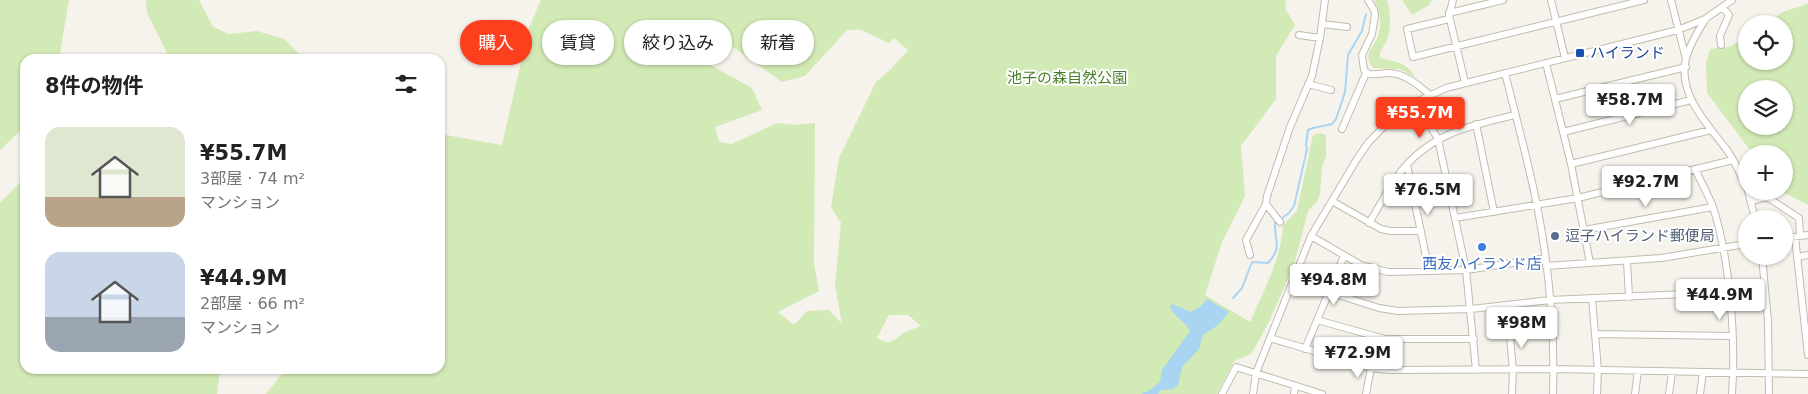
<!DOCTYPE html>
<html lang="ja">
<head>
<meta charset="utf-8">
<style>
  body { margin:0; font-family:"DejaVu Sans","Noto Sans JP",sans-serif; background:#f6f6f6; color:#222; height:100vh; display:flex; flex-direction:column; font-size:19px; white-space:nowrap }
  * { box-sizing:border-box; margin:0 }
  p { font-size:16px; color:#767676 }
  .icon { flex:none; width:28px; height:28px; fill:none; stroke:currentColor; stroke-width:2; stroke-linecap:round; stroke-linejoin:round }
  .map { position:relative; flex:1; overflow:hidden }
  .panel { position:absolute; left:20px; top:54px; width:425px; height:320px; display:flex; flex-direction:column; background:#fff; border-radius:15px; box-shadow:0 1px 4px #0004 }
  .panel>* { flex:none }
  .guide { position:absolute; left:460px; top:20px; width:475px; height:45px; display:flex; gap:10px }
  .fabs { position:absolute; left:1738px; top:15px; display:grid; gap:10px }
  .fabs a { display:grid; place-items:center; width:55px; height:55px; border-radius:50%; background:#fff; box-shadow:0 1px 4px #0004; font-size:25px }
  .price { position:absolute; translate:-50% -42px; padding:0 11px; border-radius:5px; background:#fff; color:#222; font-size:16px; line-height:32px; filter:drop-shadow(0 1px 2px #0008) }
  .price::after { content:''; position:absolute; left:50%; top:30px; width:15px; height:11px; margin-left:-8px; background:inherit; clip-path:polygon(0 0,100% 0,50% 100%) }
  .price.selected { background:#fc3f1d; color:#fff }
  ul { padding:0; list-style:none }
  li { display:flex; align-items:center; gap:15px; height:125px; padding:0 25px }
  li span { display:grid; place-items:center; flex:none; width:140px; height:100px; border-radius:15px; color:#555 }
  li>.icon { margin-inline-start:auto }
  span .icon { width:60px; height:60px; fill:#fffc; stroke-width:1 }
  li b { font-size:21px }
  h2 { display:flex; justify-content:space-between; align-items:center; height:60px; padding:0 25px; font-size:21px }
  .pill { padding:0 18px; border-radius:22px; background:#fff; box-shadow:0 1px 4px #0004; font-size:18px; line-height:45px }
  .pill.selected { background:#fc3f1d; color:#fff }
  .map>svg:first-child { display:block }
</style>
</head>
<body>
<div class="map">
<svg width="1808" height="394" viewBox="0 0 1808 394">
  <rect width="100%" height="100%" fill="#f6f3ec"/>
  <path fill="#d2eab5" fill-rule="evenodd" d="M0,0H69L59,59H25V126L0,150Z
    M146,0H199L213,27L229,34L257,31L284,39L304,59H161L167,53L147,13Z
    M541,0H1286L1285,8L1295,25L1276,56V99L1241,146L1245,196L1222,242L1205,295L1250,322C1264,290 1281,260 1283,225L1297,211L1313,135L1320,133L1326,135V156L1322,167L1320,195L1316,203L1308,211L1294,265L1268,324L1251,354L1234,361L1217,394H266L281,375L295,369H440V134L502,145L529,28ZM698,22L782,82L805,76L847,30H861L889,43L894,38L908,50L891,69L876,82L839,158L831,207L841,223L835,285L842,324L829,310L807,311L794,325L778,312L819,291L814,263L815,123L795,125L777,123L732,144L719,142L715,127L762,110L752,88L696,57L689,42ZM889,315H908L921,326C917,328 911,329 906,332C893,339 893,347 877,338Z
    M1374,0H1387C1391,12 1391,28 1387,40C1384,47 1379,50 1380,58C1396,62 1406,62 1415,77L1400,69L1373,68C1362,53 1373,50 1378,36C1382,24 1380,10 1374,0Z
    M1402,0H1432L1429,5L1412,15Z
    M1808,3V205L1781,191H1784V154H1753L1707,93L1706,63L1710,49L1729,47L1746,37V61H1784V24H1770C1778,9 1795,10 1808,3ZM1746,89H1784V126H1746Z
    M25,177V369H220L217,394H0V203Z"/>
  <path fill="#a9d4f2" d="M1207,299L1229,312L1218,325L1203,335L1199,349L1182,367L1178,385L1173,389L1161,390L1158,394H1141L1150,390L1160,382L1162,370L1190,331C1184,320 1172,315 1170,307L1172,304L1191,312L1201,306Z"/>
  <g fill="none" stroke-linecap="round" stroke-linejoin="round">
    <path stroke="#a9d4f2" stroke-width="2" d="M1233,298L1242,288L1252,262L1268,263C1283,247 1274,241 1275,223L1289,213L1294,206L1307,149L1306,145L1308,130L1313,128L1332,124L1336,119L1345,92L1348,55L1362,31L1366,14"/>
    <g stroke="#c2bbae" stroke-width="8">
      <path id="minor" d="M1368,0L1374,10L1375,15L1372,34L1362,55L1364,70L1369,74C1375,75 1382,73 1389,73C1404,73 1418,85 1430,95
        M1453,0L1449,15L1465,83
        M1551,0L1565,58
        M1671,0L1686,59
        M1449,13L1503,0
        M1449,19L1407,29L1413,57L1644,0
        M1705,20C1698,31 1690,44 1686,58C1677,96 1709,125 1729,153C1736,164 1741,175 1746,187
        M1322,24L1347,27
        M1299,35L1320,38
        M1721,45L1720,36L1729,15L1723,8
        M1546,63L1571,164L1590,263
        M1505,73C1516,117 1528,161 1537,205C1549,267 1555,331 1553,394
        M1308,84L1331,90
        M1555,99L1686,67
        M1416,102L1438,139L1466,270L1476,370
        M1476,124L1494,212
        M1342,129L1366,73
        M1563,132L1691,100
        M1571,164L1711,130
        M1407,165L1429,271
        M1695,169C1701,182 1708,194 1713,207C1730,260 1736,339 1732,394
        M1748,191L1755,219
        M1332,201L1381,229L1391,231H1421
        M1751,201L1767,197L1799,218L1800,236
        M1455,218L1578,198L1733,160
        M1280,222L1266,204L1267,196L1290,127L1312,76L1320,38L1325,0
        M1369,223C1379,207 1388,189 1399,174C1429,134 1469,126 1515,115
        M1584,230L1713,207
        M1311,236L1361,265L1388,272L1466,270L1545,258
        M1795,237L1808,355
        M1784,238L1808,235
        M1250,255L1246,240L1266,204
        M1762,256L1768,321L1769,394
        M1797,257L1808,255
        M1627,262L1629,297
        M1546,266L1661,258L1746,244
        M1329,292L1379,308L1398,311L1471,309L1550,300L1729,292
        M1592,298L1598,370L1597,394
        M1507,305L1513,370L1512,394
        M1317,320L1385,339H1474
        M1595,334L1732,336
        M1270,338L1371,368L1389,370L1554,369L1808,374
        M1305,349L1344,256
        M1222,394L1236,367L1322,394
        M1253,394L1256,373L1311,236L1357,159L1368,143L1390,120L1416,102L1446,88L1678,30L1705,19L1732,0
        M1294,394L1295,386
        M1366,394L1371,368
        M1635,394L1638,371
        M1669,394L1672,372
        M1700,394L1703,372"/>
    </g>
    <use href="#minor" stroke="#fff" stroke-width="6"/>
  </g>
  <rect fill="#1a4fb4" stroke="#fff" stroke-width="2" x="1575" y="48" width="10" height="10" rx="2.5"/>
  <circle fill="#5c6f8a" stroke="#fff" stroke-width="2" cx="1555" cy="236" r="5"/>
  <circle fill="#3f7fe0" stroke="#fff" stroke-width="2" cx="1482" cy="247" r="5"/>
  <g text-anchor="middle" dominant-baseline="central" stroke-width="4" stroke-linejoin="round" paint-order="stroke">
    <g font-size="15" fill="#164399" stroke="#fff" text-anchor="start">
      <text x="1590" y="53">ハイランド</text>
    </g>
    <g font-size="15" fill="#4a7f2a" stroke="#fff">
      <text x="1067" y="78">池子の森自然公園</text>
    </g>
    <g font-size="15" fill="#4e5e75" stroke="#fff" text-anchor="start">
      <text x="1565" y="236">逗子ハイランド郵便局</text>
    </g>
    <g font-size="15" fill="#366cbe" stroke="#fff">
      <text x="1482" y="264">西友ハイランド店</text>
    </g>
  </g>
</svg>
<div class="fabs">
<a><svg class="icon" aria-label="locate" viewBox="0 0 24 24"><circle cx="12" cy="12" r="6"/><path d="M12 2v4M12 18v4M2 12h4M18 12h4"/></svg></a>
<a><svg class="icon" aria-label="layers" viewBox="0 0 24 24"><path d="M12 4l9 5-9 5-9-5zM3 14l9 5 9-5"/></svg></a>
<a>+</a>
<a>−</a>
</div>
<b class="price" style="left:1630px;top:126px">¥58.7M</b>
<b class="price selected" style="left:1420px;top:139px">¥55.7M</b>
<b class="price" style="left:1646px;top:208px">¥92.7M</b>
<b class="price" style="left:1428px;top:216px">¥76.5M</b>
<b class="price" style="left:1334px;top:306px">¥94.8M</b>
<b class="price" style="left:1720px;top:321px">¥44.9M</b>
<b class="price" style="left:1522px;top:349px">¥98M</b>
<b class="price" style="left:1358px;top:379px">¥72.9M</b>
<div class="guide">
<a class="pill selected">購入</a>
<a class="pill">賃貸</a>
<a class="pill">絞り込み</a>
<a class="pill">新着</a>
</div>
<section class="panel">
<h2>8件の物件<svg class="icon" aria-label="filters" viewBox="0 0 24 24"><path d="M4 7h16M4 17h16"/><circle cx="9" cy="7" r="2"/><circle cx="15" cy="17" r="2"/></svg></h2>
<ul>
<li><span style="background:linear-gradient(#dfe7d0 70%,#b9a48a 0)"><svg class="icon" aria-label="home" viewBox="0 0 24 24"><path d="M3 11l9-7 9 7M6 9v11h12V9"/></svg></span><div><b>¥55.7M</b><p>3部屋 · 74 m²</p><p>マンション</p></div></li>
<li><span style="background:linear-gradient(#c9d6e8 65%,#9aa5b1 0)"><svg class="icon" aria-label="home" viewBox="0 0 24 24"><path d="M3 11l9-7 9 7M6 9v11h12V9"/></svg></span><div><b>¥44.9M</b><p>2部屋 · 66 m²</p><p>マンション</p></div></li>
</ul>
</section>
</div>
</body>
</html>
